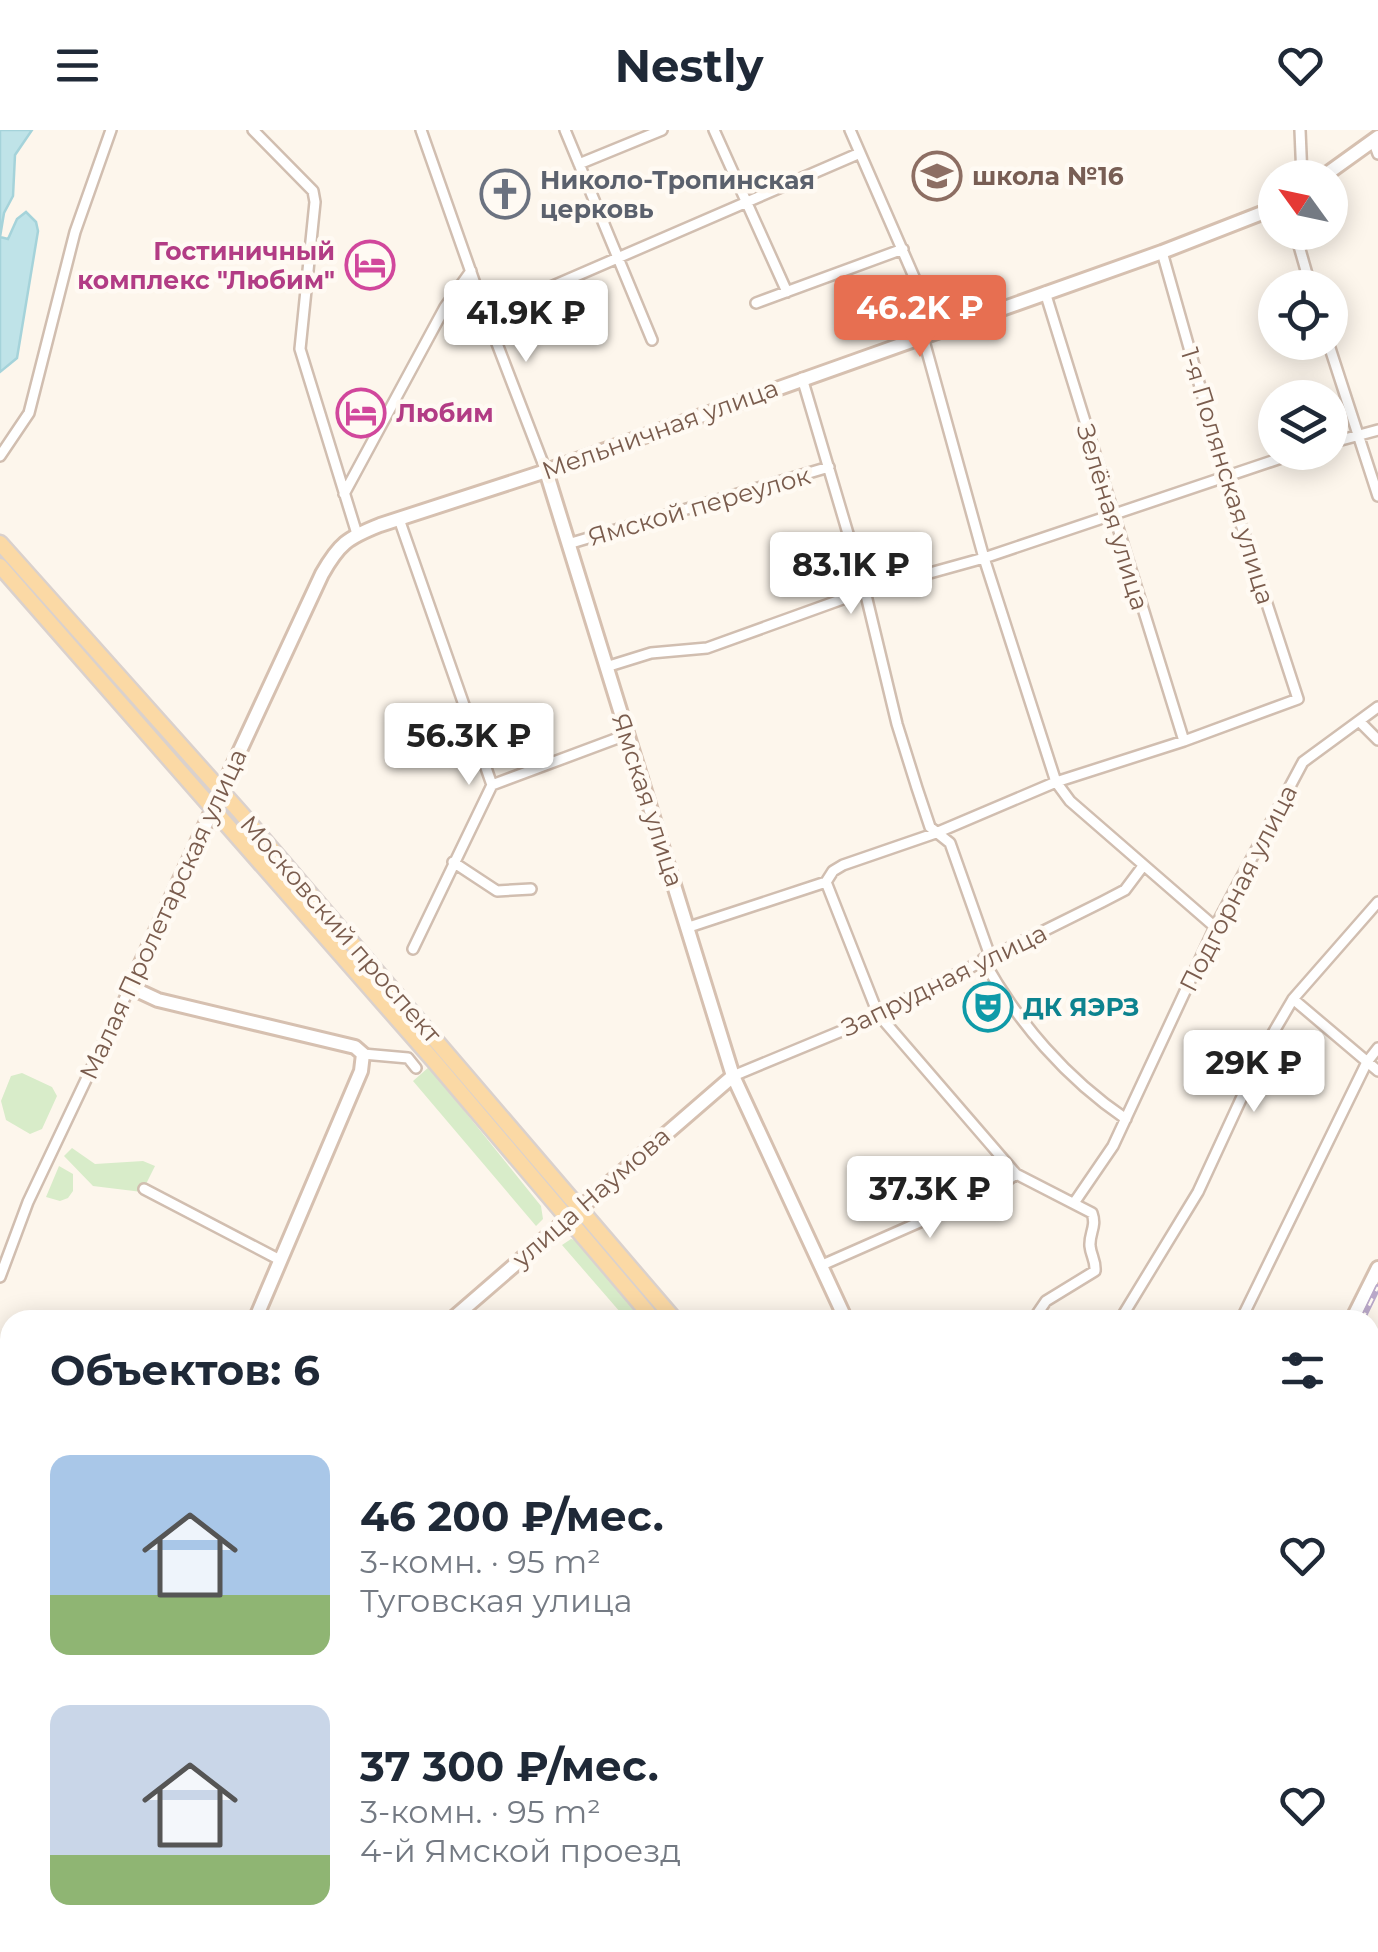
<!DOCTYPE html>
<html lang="ru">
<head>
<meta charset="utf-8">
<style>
  body { margin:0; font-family:Montserrat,sans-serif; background:#f6f6f7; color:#1f2937; height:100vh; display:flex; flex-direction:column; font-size:38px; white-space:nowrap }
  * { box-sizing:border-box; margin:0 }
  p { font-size:32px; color:#747a83 }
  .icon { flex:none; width:55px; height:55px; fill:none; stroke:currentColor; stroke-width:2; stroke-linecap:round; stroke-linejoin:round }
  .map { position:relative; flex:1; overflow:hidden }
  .sheet { position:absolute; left:0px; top:1180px; width:1380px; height:642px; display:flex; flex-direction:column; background:#fff; border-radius:30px 30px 0 0; box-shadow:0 5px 25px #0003 }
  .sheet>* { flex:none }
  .needle { width:65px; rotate:303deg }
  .tools { position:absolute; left:1258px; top:30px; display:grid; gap:20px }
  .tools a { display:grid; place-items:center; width:90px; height:90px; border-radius:50%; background:#fff; box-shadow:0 5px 25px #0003; font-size:50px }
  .price { position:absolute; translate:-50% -85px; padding:0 22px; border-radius:10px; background:#fff; color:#222; font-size:32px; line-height:65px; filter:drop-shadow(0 2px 5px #0008) }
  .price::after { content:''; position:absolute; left:50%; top:60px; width:30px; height:22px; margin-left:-15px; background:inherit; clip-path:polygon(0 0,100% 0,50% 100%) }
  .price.on { background:#e76f51; color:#fff }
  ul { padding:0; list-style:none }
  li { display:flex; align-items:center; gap:30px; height:250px; padding:0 50px }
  li span { display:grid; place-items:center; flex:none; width:280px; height:200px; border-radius:20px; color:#555 }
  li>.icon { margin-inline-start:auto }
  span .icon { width:120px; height:120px; fill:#fffc; stroke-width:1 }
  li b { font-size:42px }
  h2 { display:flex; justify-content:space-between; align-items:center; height:120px; padding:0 50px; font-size:42px }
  header { display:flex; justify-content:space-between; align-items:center; height:130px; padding:0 50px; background:#fff; font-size:45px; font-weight:700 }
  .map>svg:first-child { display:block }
</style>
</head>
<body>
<header><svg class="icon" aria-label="menu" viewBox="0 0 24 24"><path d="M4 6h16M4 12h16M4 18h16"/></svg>Nestly<svg class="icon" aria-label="heart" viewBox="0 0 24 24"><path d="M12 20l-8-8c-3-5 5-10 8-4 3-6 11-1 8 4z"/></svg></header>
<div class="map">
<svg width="1378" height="1822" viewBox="0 0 1378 1822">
  <rect width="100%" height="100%" fill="#fdf6ec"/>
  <path fill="#d8ecc9" d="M429,937L541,1076L543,1089L536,1096L413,951Z
    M22,943L52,957L57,966L42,999L30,1004L6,990L1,971L11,946Z
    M72,1018L95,1034L143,1031L155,1036L142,1062L93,1056L64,1026Z
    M59,1036L73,1044V1061L68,1068L60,1071L46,1067Z
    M571,1109L582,1112L646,1190H627L562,1115Z
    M1,1654L10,1657V1742L0,1765Z
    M1370,1741H1378V1822H1316L1296,1814L1370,1812Z"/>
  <path fill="#bfe3e8" stroke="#a5d3da" stroke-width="2.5" d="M0,0H32L15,25L13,66L4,83L0,107L8,109L17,89L26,82L36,92L38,101L17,228L0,242Z"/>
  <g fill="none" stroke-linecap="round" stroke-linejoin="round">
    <g stroke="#d1beb0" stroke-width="14">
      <path id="street" d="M253,0L313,61L315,72L300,219L357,404
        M421,0L486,185L546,341
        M565,0L652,210
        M714,0L787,162
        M850,0L938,202
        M1300,0L1302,48
        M1373,10L1378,24
        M579,34L662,0
        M1295,102L1311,158
        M1045,162L1184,611
        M756,173L903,119
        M486,185L860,23
        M923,207L984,428L1056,652L1070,671L1215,797
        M1328,212L1378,366
        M802,248L865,461L897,594L917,658L930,697L950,713L990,826
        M1330,313L1378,300
        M0,326L29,283L75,102L111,0
        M344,364L445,177L471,141
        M399,389L492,655
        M568,414L829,337
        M606,537L651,523L707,518L865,461L984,428L1299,322
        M1360,592L1378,610
        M453,732L497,761L531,759
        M826,752L878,884L1016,1044L1092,1083C1097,1097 1089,1103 1090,1116C1091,1126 1096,1131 1095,1141L1046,1171L1033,1190
        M689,797L826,752L833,741L843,735L936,703L1056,652L1184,611L1298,569L1225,345L1162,122
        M413,819L492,655L626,605
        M983,829C1017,892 1067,949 1126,989
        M1293,869L1378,941
        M363,924L408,928L416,938
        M733,946L844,900L1102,772L1125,760L1143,736
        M144,1059L280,1130
        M1074,1073L1113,1016L1215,797L1303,632L1378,577
        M820,1136L963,1073L983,1068L1016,1044
        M0,1147L28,1072L130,857
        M1120,1190L1198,1062L1266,915L1293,869L1378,772
        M1241,1190L1367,932L1378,918
        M0,1515L10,1517
        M1370,1707L1378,1710
        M396,1812L404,1822
        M538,1812L547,1822
        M748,1812L756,1822
        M135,1822L138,1812
        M244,1822L247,1812
        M451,1822L462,1812
        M1092,1822L1094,1812"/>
    </g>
    <g stroke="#d6c0b0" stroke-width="18">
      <path id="secondary" d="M1321,48L1378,7
        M546,341L733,946L846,1190
        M255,1190L361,941L363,924L355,917L158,870L130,857L322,444C339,414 347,408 380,395L546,341L1162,122L1275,78
        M451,1190L733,946
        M1352,1190L1378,1138
        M0,1811L10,1788
        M1238,1812L1281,1822"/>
    </g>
    <g stroke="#dad1cd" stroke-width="19">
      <path id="primary" d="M0,413L240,682L675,1190
        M0,436L434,931L654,1190
        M1172,1812L1180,1822
        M1203,1812L1212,1822"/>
    </g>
    <use href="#street" stroke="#fff" stroke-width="9"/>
    <use href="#secondary" stroke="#fff" stroke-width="12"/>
    <use href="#primary" stroke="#fbd9a5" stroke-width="14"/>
    <g stroke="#b9a8c9" stroke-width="6">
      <path id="rail" d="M1362,1190L1378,1157
        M1370,1406L1378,1398
        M1175,1822L1178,1812"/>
    </g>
    <use href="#rail" stroke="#fffaf3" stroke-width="2.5" stroke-dasharray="8" stroke-linecap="butt"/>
  </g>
  <defs>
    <g id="school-ring" transform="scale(2.5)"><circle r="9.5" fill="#fffaf3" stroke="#8d6e63" stroke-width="1.5"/><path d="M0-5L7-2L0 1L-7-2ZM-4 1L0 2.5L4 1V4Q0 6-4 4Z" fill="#8d6e63"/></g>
    <g id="church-ring" transform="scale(2.5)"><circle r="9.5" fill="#fffaf3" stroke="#6b7280" stroke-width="1.5"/><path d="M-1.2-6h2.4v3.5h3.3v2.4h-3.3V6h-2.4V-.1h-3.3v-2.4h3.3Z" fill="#6b7280"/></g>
    <g id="hotel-ring" transform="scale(2.5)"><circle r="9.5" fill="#fffaf3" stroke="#d1479c" stroke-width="1.5"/><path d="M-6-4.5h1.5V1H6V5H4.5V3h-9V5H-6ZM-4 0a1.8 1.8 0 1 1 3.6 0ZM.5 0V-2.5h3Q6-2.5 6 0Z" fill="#d1479c"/></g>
    <g id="theatre-ring" transform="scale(2.5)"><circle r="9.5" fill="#fffaf3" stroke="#0f9aa8" stroke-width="1.5"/><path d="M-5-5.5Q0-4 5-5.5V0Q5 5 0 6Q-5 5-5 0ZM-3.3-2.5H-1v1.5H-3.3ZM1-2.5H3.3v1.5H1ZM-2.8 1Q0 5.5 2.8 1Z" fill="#0f9aa8"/></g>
  </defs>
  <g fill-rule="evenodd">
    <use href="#school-ring" x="937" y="46"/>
    <use href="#church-ring" x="505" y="64"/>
    <use href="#hotel-ring" x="370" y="135"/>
    <use href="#hotel-ring" x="361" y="283"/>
    <use href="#theatre-ring" x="988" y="877"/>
  </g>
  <g text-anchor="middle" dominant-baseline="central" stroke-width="9" stroke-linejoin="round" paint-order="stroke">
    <g font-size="25" font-weight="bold" fill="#785e54" stroke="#fffaf3" text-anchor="start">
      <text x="972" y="46">школа №16</text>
    </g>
    <g font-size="25" font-weight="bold" fill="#5b616d" stroke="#fffaf3" text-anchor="start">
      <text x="540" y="50">Николо-Тропинская<tspan x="540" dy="29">церковь</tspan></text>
    </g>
    <g font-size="25" font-weight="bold" fill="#b23c85" stroke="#fffaf3" text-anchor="end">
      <text x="335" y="121">Гостиничный<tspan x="335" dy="29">комплекс "Любим"</tspan></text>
      <text x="396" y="283" text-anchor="start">Любим</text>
    </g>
    <g font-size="25" fill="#7a5c4d" stroke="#fffaf3">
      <text transform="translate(660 299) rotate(-20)">Мельничная улица</text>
      <text transform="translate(1228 346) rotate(73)">1-я Полянская улица</text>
      <text transform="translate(699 376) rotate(-16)">Ямской переулок</text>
      <text transform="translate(1113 387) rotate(73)">Зелёная улица</text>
      <text transform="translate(648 670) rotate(72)">Ямская улица</text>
      <text transform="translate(1238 758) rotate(-63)">Подгорная улица</text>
      <text transform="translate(163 784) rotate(-65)">Малая Пролетарская улица</text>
      <text transform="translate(341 799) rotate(49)">Московский проспект</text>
      <text transform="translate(944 850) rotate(-26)">Запрудная улица</text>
      <text transform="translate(591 1067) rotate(-41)">улица Наумова</text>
    </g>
    <g font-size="25" font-weight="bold" fill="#0d838f" stroke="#fffaf3" text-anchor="start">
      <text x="1023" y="877">ДК ЯЭРЗ</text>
    </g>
  </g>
</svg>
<div class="tools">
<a><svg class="needle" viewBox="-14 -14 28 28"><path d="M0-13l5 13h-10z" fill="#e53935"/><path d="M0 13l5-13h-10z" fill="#747a83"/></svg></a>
<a><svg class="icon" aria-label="locate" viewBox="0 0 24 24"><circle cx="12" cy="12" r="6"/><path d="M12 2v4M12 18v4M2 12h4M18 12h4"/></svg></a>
<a><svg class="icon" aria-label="layers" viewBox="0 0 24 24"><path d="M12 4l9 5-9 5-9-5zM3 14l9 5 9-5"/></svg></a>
</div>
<b class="price on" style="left:920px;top:230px">46.2K ₽</b>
<b class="price" style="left:526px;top:235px">41.9K ₽</b>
<b class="price" style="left:851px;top:487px">83.1K ₽</b>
<b class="price" style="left:469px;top:658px">56.3K ₽</b>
<b class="price" style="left:1254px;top:985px">29K ₽</b>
<b class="price" style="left:930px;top:1111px">37.3K ₽</b>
<section class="sheet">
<h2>Объектов: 6<svg class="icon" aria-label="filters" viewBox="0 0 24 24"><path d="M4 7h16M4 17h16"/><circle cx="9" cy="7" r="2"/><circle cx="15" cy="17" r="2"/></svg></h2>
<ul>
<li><span style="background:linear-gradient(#a9c7e8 70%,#8fb573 0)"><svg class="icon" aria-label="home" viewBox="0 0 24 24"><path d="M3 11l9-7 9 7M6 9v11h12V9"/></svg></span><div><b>46 200 ₽/мес.</b><p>3-комн. · 95 m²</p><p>Туговская улица</p></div><svg class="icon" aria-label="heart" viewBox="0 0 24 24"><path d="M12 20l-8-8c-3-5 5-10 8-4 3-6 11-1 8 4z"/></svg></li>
<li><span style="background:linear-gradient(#c9d6e8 75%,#8fb573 0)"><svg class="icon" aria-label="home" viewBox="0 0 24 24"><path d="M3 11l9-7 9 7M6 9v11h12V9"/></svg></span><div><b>37 300 ₽/мес.</b><p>3-комн. · 95 m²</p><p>4-й Ямской проезд</p></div><svg class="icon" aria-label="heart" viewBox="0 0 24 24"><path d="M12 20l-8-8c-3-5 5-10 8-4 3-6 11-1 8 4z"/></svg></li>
</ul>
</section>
</div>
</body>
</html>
